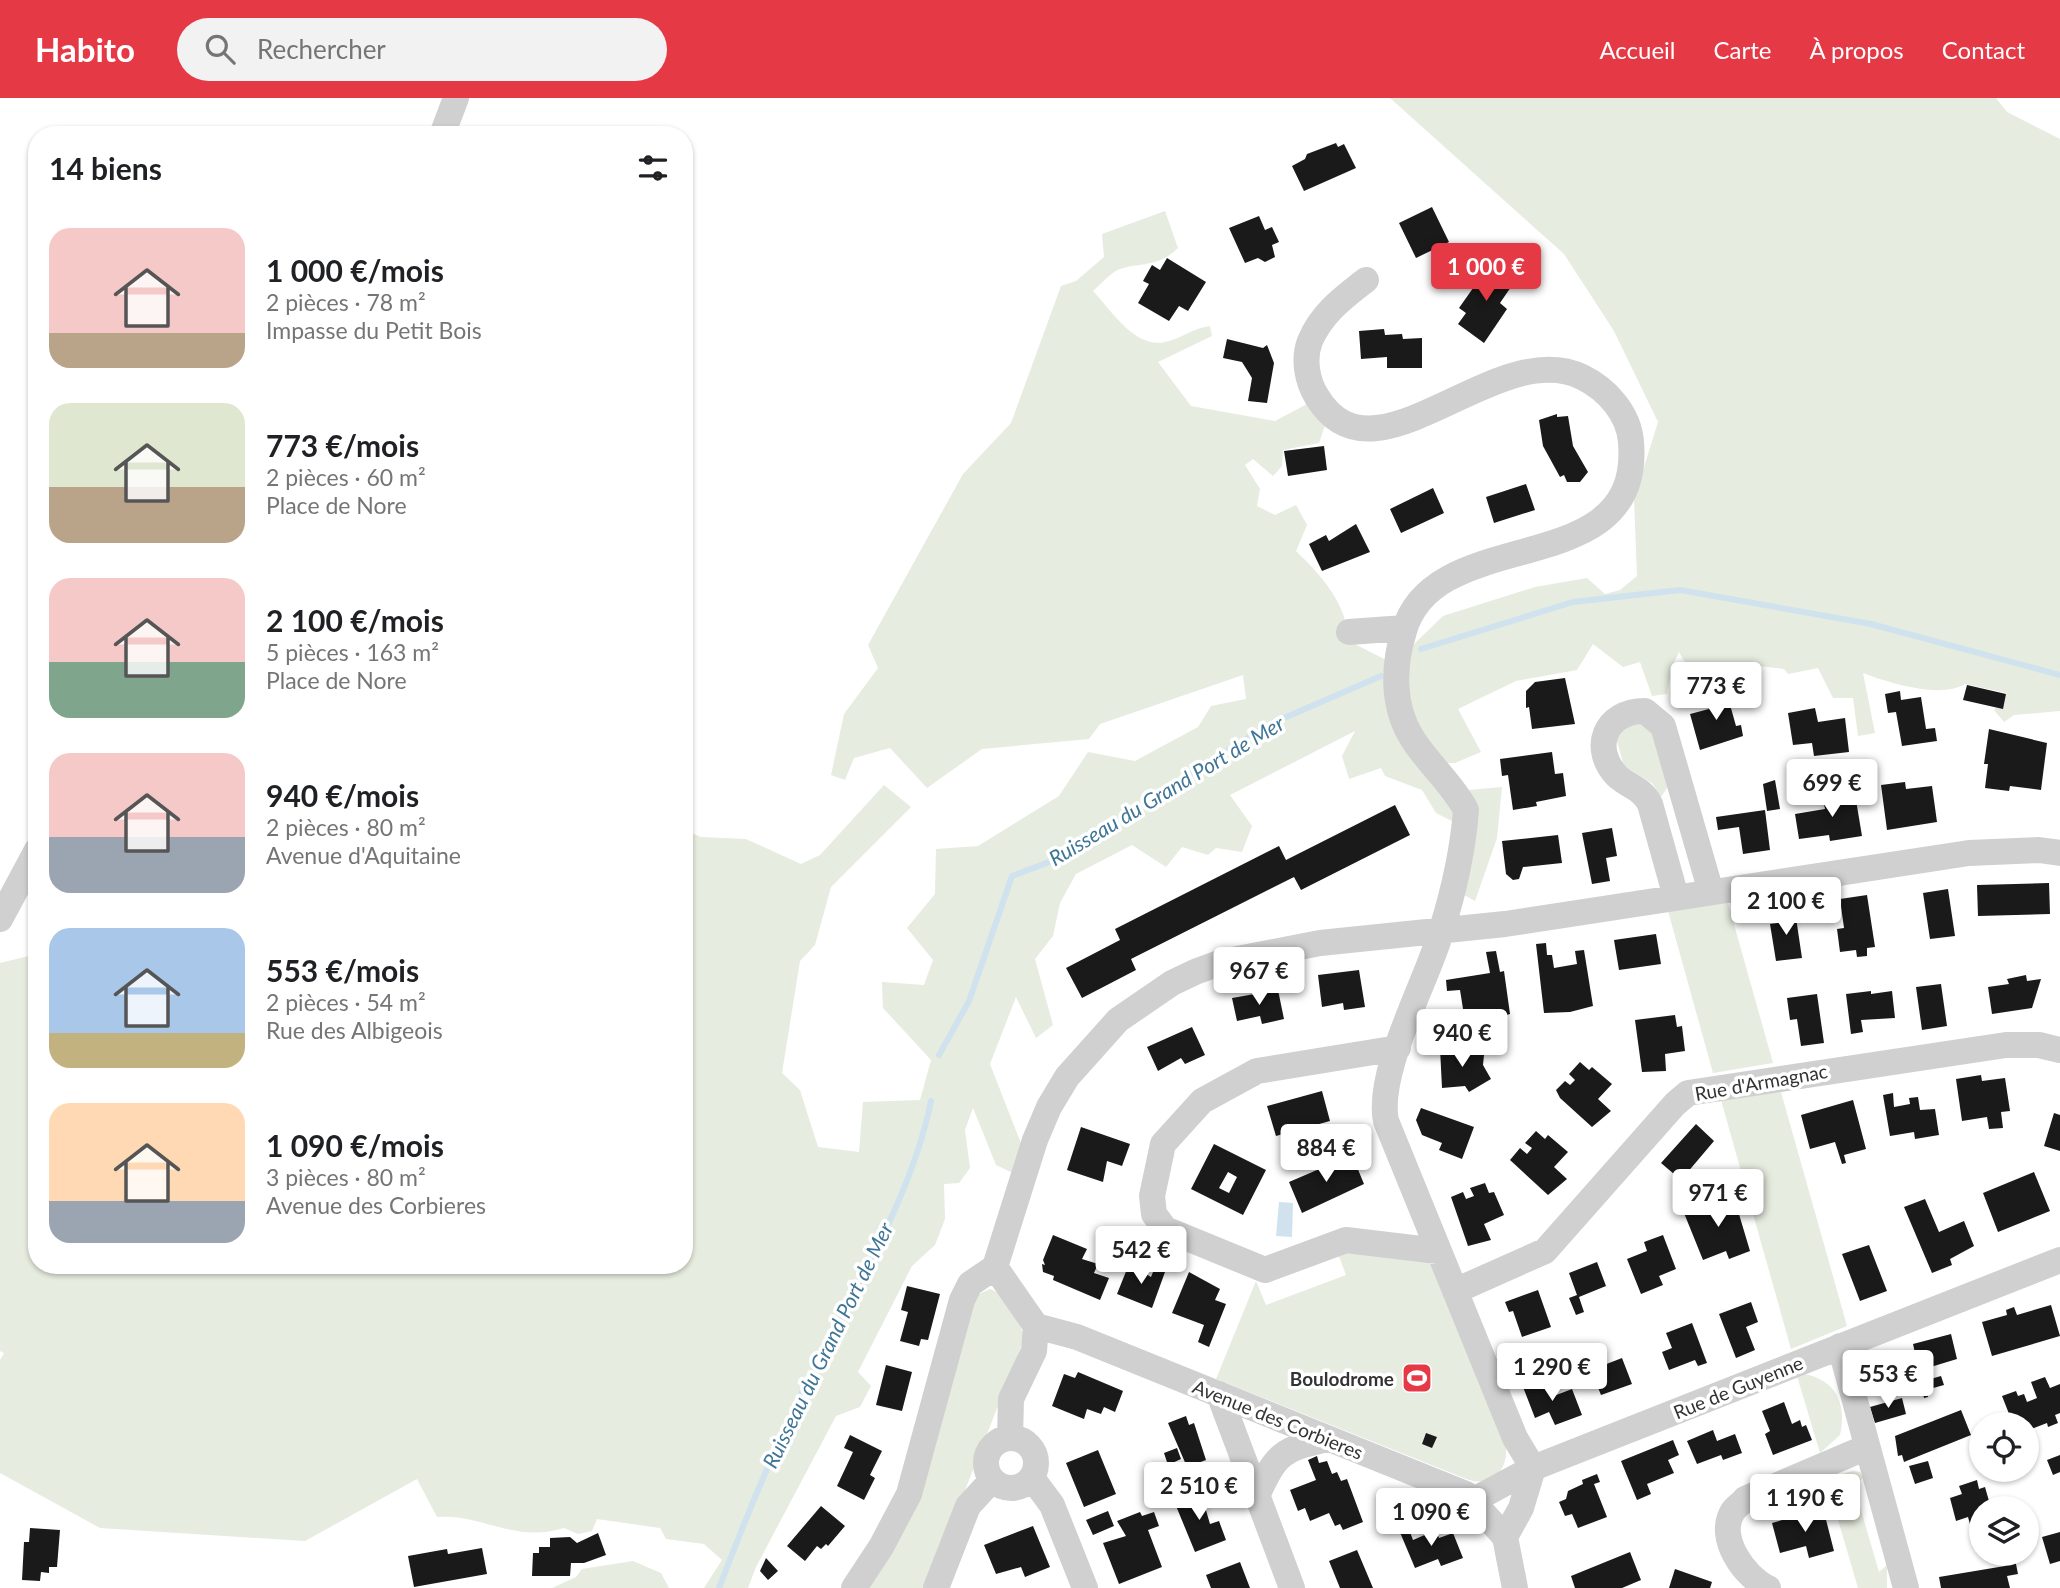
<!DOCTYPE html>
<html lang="fr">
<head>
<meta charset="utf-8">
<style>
  body { margin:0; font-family:Lato,sans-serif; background:#f2f2f2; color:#202124; height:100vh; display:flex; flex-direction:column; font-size:26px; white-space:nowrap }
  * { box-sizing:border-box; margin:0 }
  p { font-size:23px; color:#757577 }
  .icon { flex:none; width:38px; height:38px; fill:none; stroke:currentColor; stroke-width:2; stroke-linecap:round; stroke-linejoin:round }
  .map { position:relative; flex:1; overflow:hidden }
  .details { position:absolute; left:28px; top:28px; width:665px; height:1148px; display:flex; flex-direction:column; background:#fff; border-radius:28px; box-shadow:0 2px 5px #0004 }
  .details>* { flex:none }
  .controls { position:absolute; left:1969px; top:1314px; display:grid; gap:14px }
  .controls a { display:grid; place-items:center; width:70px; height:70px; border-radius:50%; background:#fff; box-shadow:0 2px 5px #0004; font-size:35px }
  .price { position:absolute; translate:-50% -60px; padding:0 16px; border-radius:7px; background:#fff; color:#222; font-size:23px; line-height:46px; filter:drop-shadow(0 2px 4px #0008) }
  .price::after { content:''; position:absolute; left:50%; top:42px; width:21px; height:16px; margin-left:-10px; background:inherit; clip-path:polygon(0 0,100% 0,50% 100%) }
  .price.active { background:#e63946; color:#fff }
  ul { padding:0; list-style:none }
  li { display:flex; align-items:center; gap:21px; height:175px; padding:0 21px }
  li span { display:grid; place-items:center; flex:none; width:196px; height:140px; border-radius:21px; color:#555 }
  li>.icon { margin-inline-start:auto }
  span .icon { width:84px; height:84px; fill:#fffc; stroke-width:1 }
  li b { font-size:30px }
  h2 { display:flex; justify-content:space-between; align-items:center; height:84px; padding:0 21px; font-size:30px }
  header { display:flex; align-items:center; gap:42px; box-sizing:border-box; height:98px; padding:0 35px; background:#e63946; color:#fff }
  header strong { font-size:33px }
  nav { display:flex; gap:38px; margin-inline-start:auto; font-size:24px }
  .search { width:490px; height:63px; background:#f2f2f2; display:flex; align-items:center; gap:18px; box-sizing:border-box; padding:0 24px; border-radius:38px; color:#757577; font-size:26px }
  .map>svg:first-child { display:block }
</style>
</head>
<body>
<header>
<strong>Habito</strong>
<div class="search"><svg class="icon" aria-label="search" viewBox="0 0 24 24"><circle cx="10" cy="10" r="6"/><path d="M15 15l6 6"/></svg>Rechercher</div>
<nav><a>Accueil</a><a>Carte</a><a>À propos</a><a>Contact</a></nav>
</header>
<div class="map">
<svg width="2060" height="1490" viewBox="0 0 2060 1490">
  <rect width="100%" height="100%" fill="#fff"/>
  <path fill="#e6ecdf" d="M1390,0H1996L2007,14L2060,41V613L2014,617L2004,624L1994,612L2007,595L1965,586C1941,601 1889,585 1863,575L1875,635L1858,638L1853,600H1833L1818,570L1788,576L1784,571L1758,568L1752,582L1732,572L1728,586L1700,590L1679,554L1672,569L1667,596L1652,598L1640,564L1623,569L1593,546L1577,572L1516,583L1458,611L1481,654L1455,665L1418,664L1446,694L1502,689L1497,740L1475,803L1462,796L1460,727L1436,715L1422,692L1385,678L1381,670L1349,681L1342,658L1355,633L1230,697L1252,728L1242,754L1216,750L1208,757L1182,749L1166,769L1132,747L1076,776L1060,805L1053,838L1035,861L1053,927L1036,940L1016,899L990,966L1024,1053L1019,1078L996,1067L973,1010L965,1032L970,1070L959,1085L944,1086L945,1121L935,1147L912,1168L858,1274L871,1288L860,1309L836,1318L756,1469L748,1490H704L722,1462L704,1446L666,1441L660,1430L597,1421L592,1433L578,1436L564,1430C515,1446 481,1415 437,1419L417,1381L305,1443L100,1430L0,1375V1262L4,1255L0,1253V865L37,856V1167H684V732L701,739L746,741L801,766L820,757L884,687L911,709L831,789L815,847L800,863L782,975L800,992L818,1049L859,1054L863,1004L920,1002L931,962L883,910L882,884L924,887L933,862L907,830L935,796L936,751L978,748L1059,698L1088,654L1135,663L1198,629L1211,608L1246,601L1243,577L1100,626L1089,641L982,651L927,690L890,650L854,660L845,682L831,677L844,616L878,570L868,547L963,376L1011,325L1061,188L1076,183L1104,159L1102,136L1165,113L1178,150C1159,169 1143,164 1120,171C1111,174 1101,186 1093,193C1111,212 1135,251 1165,244C1181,241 1192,230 1210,228L1212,238L1158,264L1191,308L1275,323L1309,305L1325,327L1319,345L1283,352L1282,368L1273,378L1253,361L1245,367L1260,391L1257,408L1275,417L1296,407L1307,427L1296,453C1323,479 1346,505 1349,543L1384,561L1413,547L1443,518L1535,489L1587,480L1605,496L1620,492L1637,478L1634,401L1658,324L1614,233L1564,156Z
    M1648,622L1671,684L1661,699L1652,685L1624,668L1616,640L1618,632Z
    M1728,805L1773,965L1713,975L1668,813Z
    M1781,994L1847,1228L1791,1251L1721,1002Z
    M1337,1153L1425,1161L1434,1168L1506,1349C1508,1372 1493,1388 1469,1382L1216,1281L1256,1183L1266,1207L1346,1177Z
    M990,1191C1007,1196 1022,1225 1024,1241L927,1490H865L975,1198Z
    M1805,1276C1837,1283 1847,1307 1840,1337L1820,1355L1797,1278Z
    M1853,1373L1860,1374L1863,1380L1854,1388L1879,1474L1887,1467V1490H1858L1826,1381Z
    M633,1463L661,1475L669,1490H552L576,1479L582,1471Z"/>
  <path fill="#cfe2ee" d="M1279,1104L1293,1105L1292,1139L1276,1138Z"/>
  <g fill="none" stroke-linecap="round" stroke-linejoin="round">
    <path stroke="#cfe2ee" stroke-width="6" d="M1421,551L1573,504L1680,492L1871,526L2060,577
      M939,957L969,903L1012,778L1057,761L1268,627L1381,578
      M719,1490C746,1419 775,1348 809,1280C853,1191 911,1102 931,1003"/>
  </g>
  <path fill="#1a1a1a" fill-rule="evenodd" d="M1336,45L1338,49L1344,46L1356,70L1304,93L1292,68L1305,61L1307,56Z
    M1432,109L1449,144L1416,160L1399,125Z
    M1259,118L1265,132L1272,129L1279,144L1272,147L1275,159L1265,164L1258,160L1245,165L1229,130Z
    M1167,160L1206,184L1188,213L1179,208L1169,223L1138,205L1149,186L1143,183L1152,167L1160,172Z
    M1490,166L1515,183L1500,205L1507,211L1484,245L1458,226L1466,215L1459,210Z
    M1384,231L1385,237L1402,236L1403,241L1422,240V270H1387V259L1361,261L1359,233Z
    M1227,241L1263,250L1267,247L1274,265L1267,305L1248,303L1252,280L1242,264L1223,260Z
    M1557,316V319L1568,318L1573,348L1588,374L1580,384H1567L1564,377L1560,379L1543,348L1539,322Z
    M1324,348L1327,372L1288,378L1284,353Z
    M1526,386L1535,412L1494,425L1486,399Z
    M1433,390L1444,415L1401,435L1390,411Z
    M1356,426L1370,454L1322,473L1309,446L1326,437L1329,443Z
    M1565,580L1575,626L1532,631L1529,609L1526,610V593L1535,584Z
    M1967,587L2006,596L2003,611L1963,602Z
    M1716,591L1718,599L1725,597L1723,593L1730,591L1731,595L1727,596L1736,628L1741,627L1743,638L1700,652L1690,616L1709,611L1704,594Z
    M1900,593L1901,602L1921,599L1926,631L1935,630L1937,643L1902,648L1896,614L1888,615L1885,596Z
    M1815,610L1818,624L1845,620L1849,654L1814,658L1812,645L1793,647L1788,615Z
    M1989,631L2047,645L2041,692L2010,688L2009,693L1985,690L1988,666H1984Z
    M1552,654L1555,676L1563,675L1566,698L1536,704L1537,708L1513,712L1508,677L1502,678L1500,661Z
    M1775,682L1780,711L1767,713L1763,686Z
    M1905,684L1906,691L1932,688L1937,724L1887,732L1881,687Z
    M1854,690L1862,738L1830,743L1829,737L1799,741L1795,716L1825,711L1823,701L1842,699L1841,692Z
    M1395,707L1410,737L1301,792L1294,779L1131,861L1136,872L1082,900L1066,870L1120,842L1115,831L1279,748L1286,762Z
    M1765,712L1770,752L1743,756L1739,729L1718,732L1716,719Z
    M1612,730L1617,758L1606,760L1610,783L1592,786L1582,735Z
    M1558,737L1562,765L1523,769L1519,781L1513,782L1506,776L1502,743Z
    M2049,785L2050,816L1978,818L1977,787Z
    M1948,791L1955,838L1930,841L1923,795Z
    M1867,797L1875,849L1867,850V858L1857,859L1856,852L1840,854L1837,831L1844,830L1840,801Z
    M1795,813L1802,860L1776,863L1770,826L1778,825L1777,816Z
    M1656,836L1661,866L1619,872L1614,842Z
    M1546,845L1547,857H1552L1554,870L1577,866L1575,853L1584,852L1593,908L1570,914L1544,915L1536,846Z
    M1496,853L1500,874L1504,873L1510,916L1486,923L1485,914L1464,917L1460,892L1447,893L1446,882L1490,875L1486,854Z
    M1359,872L1365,909L1344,912L1343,905L1322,909L1318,877Z
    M2026,877L2027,883L2041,881L2032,910L1992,916L1988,889L2009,886L2007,881Z
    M1941,886L1947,928L1922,932L1916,889Z
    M1278,892L1284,921L1262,926L1260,918L1237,923L1232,900Z
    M1871,893V896L1892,893L1895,920L1861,922L1863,934L1851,936L1846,896Z
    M1817,896L1824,945L1801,948L1797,921L1790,922L1787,900Z
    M1675,917L1677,929L1682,928L1685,953L1665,956L1666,973L1642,974L1635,922Z
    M1192,929L1205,957L1185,966L1181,960L1158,973L1147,949Z
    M1461,948L1471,953V956L1484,957L1483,967L1491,981L1469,994L1465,988L1442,990L1440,950Z
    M1580,964L1589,972L1592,969L1612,986L1598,1001L1611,1013L1592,1029L1560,1000L1556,992L1565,983L1570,987L1575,982L1569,976Z
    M1981,977L1982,983L2005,980L2010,1013L2001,1014L2003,1030L1989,1031L1987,1019L1962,1023L1956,981Z
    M1322,993L1330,1023L1276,1038L1267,1008Z
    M1893,995L1894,1009L1910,1006L1909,1000L1918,999L1920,1012L1935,1011L1939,1037L1915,1041L1914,1034L1890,1038L1883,997Z
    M1853,1002L1866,1051L1844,1057L1846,1065L1842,1066L1835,1044L1810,1051L1801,1017Z
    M1421,1010L1474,1029L1462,1061L1439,1052L1442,1045L1422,1037L1416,1022Z
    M2054,1015L2060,1017V1053L2044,1048Z
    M1696,1026L1714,1043L1681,1082L1661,1065Z
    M1081,1029L1130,1046L1122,1068L1107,1063L1103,1084L1067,1072Z
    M1536,1033L1545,1041L1548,1037L1568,1054L1554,1069L1567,1081L1548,1097L1510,1062L1520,1050L1527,1056L1532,1050L1525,1045Z
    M1214,1046L1266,1072L1243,1117L1191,1091ZM1228,1074L1237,1079L1229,1095L1219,1090Z
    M1352,1057L1364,1086L1302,1115L1289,1084Z
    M2034,1074L2050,1113L1998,1134L1983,1095Z
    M1485,1085L1489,1095L1494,1094L1504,1117L1484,1126L1491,1142L1468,1148L1451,1099L1463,1094L1466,1101L1474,1098L1470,1090Z
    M1733,1096L1750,1153L1729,1161L1726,1153L1703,1162L1684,1115Z
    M1925,1101L1939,1134L1964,1123L1974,1148L1950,1161L1952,1167L1932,1175L1904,1109Z
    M1053,1137L1087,1151L1082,1161L1098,1166L1094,1175L1109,1180L1100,1202L1053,1182L1054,1178L1043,1174L1042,1166L1045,1167L1043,1162Z
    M1663,1137L1676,1171L1659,1178L1663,1187L1641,1196L1627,1161L1647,1153L1644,1144Z
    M1869,1147L1887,1193L1860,1203L1842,1156Z
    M1597,1164L1606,1188L1579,1199L1584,1214L1576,1217L1569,1200L1577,1197L1569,1175Z
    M1129,1166L1151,1179L1155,1169L1165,1174L1152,1210L1117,1196Z
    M1189,1174L1220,1191L1215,1202L1226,1206L1209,1249L1198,1244L1204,1227L1172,1215Z
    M907,1188L940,1196L928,1242L921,1241L919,1248L900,1243L908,1214L901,1212Z
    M1538,1192L1551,1229L1522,1239L1513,1213L1509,1214L1505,1204Z
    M1751,1204L1758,1224L1746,1229L1755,1252L1736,1260L1719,1216Z
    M2051,1207L2060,1238L1992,1258L1982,1224L2007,1217L2006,1212L2014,1209L2017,1217Z
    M1692,1225L1707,1265L1698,1268L1695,1262L1669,1272L1662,1254L1672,1250L1666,1235Z
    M1951,1236L1957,1261L1924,1271L1927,1282L1941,1278L1944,1287L1926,1292L1928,1299L1924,1300L1921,1287L1895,1295L1885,1259L1898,1256V1260L1915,1255L1913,1246Z
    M1622,1260L1632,1286L1601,1297L1591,1272Z
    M886,1267L912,1274L902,1313L876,1307Z
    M1078,1274L1123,1293L1115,1314L1104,1309L1101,1316L1087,1311L1084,1321L1052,1308L1064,1276L1075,1280Z
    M2045,1279L2050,1290L2060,1286V1315L2055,1317L2058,1325L2048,1329L2047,1325L2026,1333V1326H2013L2002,1298L2016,1293L2018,1298L2024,1296L2027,1304L2037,1300L2031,1284Z
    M1544,1281L1551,1299L1572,1291L1582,1317L1555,1327L1549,1314L1535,1320L1523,1289Z
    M1902,1300L1906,1316L1875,1325L1870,1309Z
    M1784,1304L1792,1326L1800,1322L1802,1329L1806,1327L1812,1342L1773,1357L1765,1336L1770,1333L1762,1313Z
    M1961,1312L1971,1337L1904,1364L1902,1357L1898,1358L1895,1338Z
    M1186,1318L1189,1327L1194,1325L1206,1362L1187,1369L1168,1325Z
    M1713,1332L1717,1343L1735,1336L1742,1355L1723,1362L1721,1357L1697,1366L1687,1343Z
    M1426,1335L1437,1339L1432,1350L1422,1346Z
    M850,1337L882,1353L870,1377L875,1380L864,1402L837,1388L853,1354L844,1350Z
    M1673,1342L1679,1357L1668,1362L1674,1375L1647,1386L1651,1396L1637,1402L1621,1363Z
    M1177,1350L1181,1361L1168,1367L1164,1355Z
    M1098,1352L1116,1396L1084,1409L1066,1365Z
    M2060,1357V1374L2053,1377L2047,1362Z
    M1317,1358L1319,1365L1327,1363L1332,1376L1337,1374L1341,1383L1347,1381L1363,1424L1343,1432L1340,1426L1335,1428L1329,1415L1310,1423L1305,1410L1298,1413L1290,1392L1316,1382L1308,1362Z
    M1928,1363L1933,1380L1915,1386L1909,1368Z
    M1597,1376L1600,1384L1594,1386L1607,1419L1578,1430L1572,1416L1565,1418L1559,1404L1566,1401L1568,1393L1583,1386L1582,1382Z
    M1977,1382L1979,1391L1985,1389L1991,1410H1981V1434L1973,1437L1968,1419L1956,1423L1950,1400L1962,1396L1959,1388Z
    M1200,1392L1210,1426L1219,1423L1226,1442L1195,1454L1174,1403Z
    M821,1408L845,1428L828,1448L826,1446L821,1451L817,1448L805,1463L787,1448Z
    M1823,1410L1834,1453L1809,1460L1806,1448L1780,1455L1772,1425Z
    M1108,1413L1114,1428L1093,1437L1086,1422Z
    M1140,1414L1142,1418L1154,1414L1159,1428L1148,1432L1162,1469L1119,1486L1103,1445L1126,1438L1117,1423Z
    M1434,1427L1439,1440L1453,1435L1463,1460L1441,1468L1438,1461L1415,1470L1399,1432L1408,1429L1413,1442L1427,1436L1425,1430Z
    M1033,1428L1050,1469L1025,1479L1021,1469L996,1476L984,1447Z
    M30,1430L60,1432L57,1469H49V1475L41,1474L40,1483L22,1482L24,1444H29Z
    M2060,1434V1463L2050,1466L2042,1439Z
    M598,1435L606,1457L584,1465H571L570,1478H532L533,1455H539V1449H550V1440L570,1439L577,1445Z
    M482,1450L487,1476L414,1489L408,1458L447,1451L448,1456Z
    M1357,1452L1373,1490H1340L1329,1463Z
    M1630,1454L1641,1482L1622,1490H1575L1571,1478Z
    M766,1460L778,1473L768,1482L760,1473Z
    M2015,1461L2018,1476L2007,1478L2010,1490H1941L1939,1479L2005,1468L2004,1463Z
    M1240,1464L1250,1490H1211L1206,1477Z
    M1675,1471L1712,1484L1710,1490H1669Z"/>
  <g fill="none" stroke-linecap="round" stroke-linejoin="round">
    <path stroke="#d0d0d0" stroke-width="26" d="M442,37L456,0
      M1366,182C1343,200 1322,215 1310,243C1303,261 1307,283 1317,299C1375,395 1495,237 1582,279C1607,291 1629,316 1631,344C1643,487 1435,423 1404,533C1393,568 1392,608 1412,640C1428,666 1452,685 1466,712C1463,751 1453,796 1441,834C1426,885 1376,974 1386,1023L1515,1340L1533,1370
      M1349,534L1404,530
      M1676,799L1650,706C1642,690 1629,689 1617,678C1591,651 1604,613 1645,613L1663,628L1711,794
      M0,821L37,752
      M1398,950L1257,973L1202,1003L1163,1046L1152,1098L1154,1116L1165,1131L1265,1172L1346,1142L1438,1153
      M995,1169L1036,1228L1034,1253L1011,1301L1010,1340
      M1455,1193L1545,1153L1675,1006L1688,995L2006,947H2039L2060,952
      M1036,1228L1077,1239L1466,1396L1505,1439
      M1840,1248L1906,1490
      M1219,1296L1292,1490
      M986 1365a25 25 0 1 1 50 0a25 25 0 1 1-50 0Z
      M1032,1380L1052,1407L1085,1490
      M1257,1398C1276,1356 1282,1351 1327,1341
      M1472,1403L1533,1370L2060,1162
      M1505,1439L1521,1410L1533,1370
      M1505,1439L1515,1490
      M854,1490L881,1449L909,1396L962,1202L970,1186L995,1169L1035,1042L1049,1009L1067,979L1118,922L1172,885L1195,874L1222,864L1320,845L1505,826L1969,755L2039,752L2060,755
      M936,1490L968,1408L992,1382
      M1768,1490C1745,1479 1716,1440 1733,1413C1736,1409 1742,1405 1745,1401L1867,1349"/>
  </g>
  <defs>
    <g id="stadium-square" transform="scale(1.575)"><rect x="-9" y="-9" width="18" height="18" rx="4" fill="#e63946" stroke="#fff"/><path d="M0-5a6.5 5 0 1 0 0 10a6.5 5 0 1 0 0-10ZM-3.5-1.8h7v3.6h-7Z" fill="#fff"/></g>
  </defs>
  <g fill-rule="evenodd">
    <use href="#stadium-square" x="1417" y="1280"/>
  </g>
  <g text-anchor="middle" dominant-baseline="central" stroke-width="7" stroke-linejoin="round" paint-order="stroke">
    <g font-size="19" fill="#333" stroke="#fff">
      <text transform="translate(1761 984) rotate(-10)">Rue d'Armagnac</text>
      <text transform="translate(1738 1289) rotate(-22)">Rue de Guyenne</text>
      <text transform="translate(1278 1321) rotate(22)">Avenue des Corbieres</text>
    </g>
    <g font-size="19" font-weight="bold" fill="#333" stroke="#fff" text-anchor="end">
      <text x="1394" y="1280">Boulodrome</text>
    </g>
    <g font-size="21" font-style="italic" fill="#3f7597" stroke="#fff">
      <text transform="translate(1166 692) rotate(-31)">Ruisseau du Grand Port de Mer</text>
      <text transform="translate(827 1247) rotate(-64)">Ruisseau du Grand Port de Mer</text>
    </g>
  </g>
</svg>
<div class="controls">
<a><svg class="icon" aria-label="locate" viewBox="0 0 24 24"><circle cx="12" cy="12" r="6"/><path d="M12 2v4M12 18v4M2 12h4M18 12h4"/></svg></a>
<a><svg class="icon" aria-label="layers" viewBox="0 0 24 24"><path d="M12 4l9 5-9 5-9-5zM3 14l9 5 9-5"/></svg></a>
</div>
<b class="price active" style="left:1486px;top:205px">1 000 €</b>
<b class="price" style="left:1716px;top:624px">773 €</b>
<b class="price" style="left:1832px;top:721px">699 €</b>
<b class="price" style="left:1786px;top:839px">2 100 €</b>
<b class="price" style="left:1259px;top:909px">967 €</b>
<b class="price" style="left:1462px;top:971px">940 €</b>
<b class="price" style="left:1326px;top:1086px">884 €</b>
<b class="price" style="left:1718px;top:1131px">971 €</b>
<b class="price" style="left:1141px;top:1188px">542 €</b>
<b class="price" style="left:1552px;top:1305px">1 290 €</b>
<b class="price" style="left:1888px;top:1312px">553 €</b>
<b class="price" style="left:1199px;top:1424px">2 510 €</b>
<b class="price" style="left:1805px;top:1436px">1 190 €</b>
<b class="price" style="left:1431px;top:1450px">1 090 €</b>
<section class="details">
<h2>14 biens<svg class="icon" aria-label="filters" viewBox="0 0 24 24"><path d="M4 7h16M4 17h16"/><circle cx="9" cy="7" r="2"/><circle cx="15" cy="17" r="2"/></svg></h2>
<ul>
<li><span style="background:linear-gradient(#f6c9c9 75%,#b9a48a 0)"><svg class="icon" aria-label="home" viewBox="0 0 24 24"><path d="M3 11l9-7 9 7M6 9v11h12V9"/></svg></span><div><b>1 000 €/mois</b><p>2 pièces · 78 m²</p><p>Impasse du Petit Bois</p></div></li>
<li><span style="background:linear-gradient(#dfe7d0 60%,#b9a48a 0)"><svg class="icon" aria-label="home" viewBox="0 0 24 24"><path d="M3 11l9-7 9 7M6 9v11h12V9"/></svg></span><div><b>773 €/mois</b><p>2 pièces · 60 m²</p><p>Place de Nore</p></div></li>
<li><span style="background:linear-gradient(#f6c9c9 60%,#7fa58c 0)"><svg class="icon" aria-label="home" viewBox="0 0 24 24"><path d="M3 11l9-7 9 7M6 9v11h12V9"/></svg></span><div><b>2 100 €/mois</b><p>5 pièces · 163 m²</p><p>Place de Nore</p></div></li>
<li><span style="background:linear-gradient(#f6c9c9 60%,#9aa5b1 0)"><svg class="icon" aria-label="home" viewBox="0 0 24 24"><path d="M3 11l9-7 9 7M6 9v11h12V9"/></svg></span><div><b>940 €/mois</b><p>2 pièces · 80 m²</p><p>Avenue d'Aquitaine</p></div></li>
<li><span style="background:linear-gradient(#a9c7e8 75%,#c2b280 0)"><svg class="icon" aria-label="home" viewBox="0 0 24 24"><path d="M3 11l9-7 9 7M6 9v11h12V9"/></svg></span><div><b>553 €/mois</b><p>2 pièces · 54 m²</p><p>Rue des Albigeois</p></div></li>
<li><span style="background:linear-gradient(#ffd9b3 70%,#9aa5b1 0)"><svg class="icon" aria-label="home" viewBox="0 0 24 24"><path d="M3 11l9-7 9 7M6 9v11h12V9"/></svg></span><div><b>1 090 €/mois</b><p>3 pièces · 80 m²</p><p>Avenue des Corbieres</p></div></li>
</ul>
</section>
</div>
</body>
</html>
